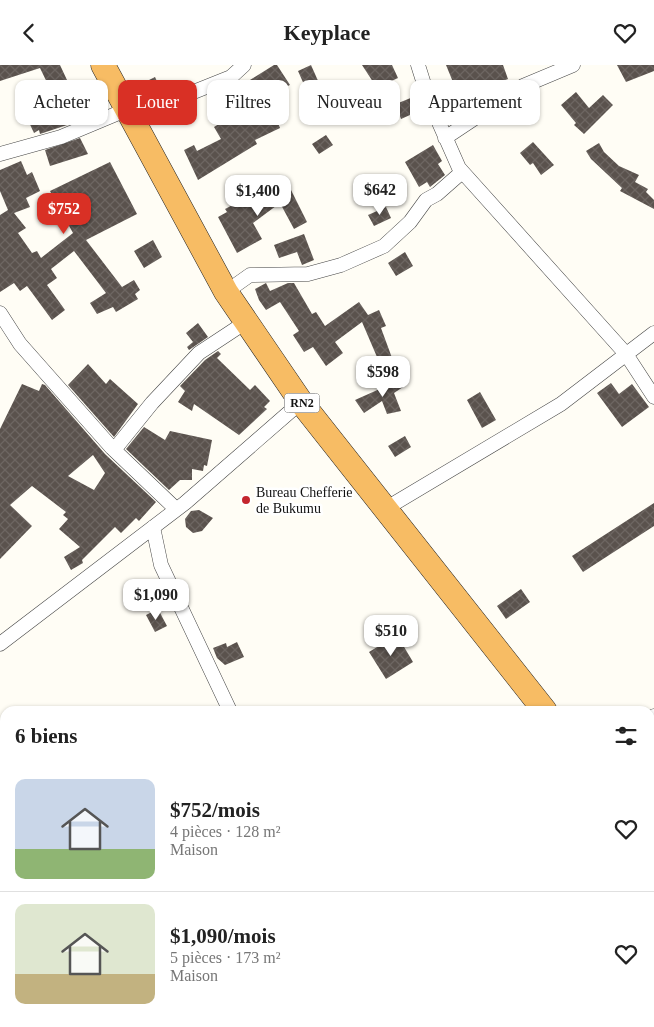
<!DOCTYPE html>
<html lang="fr">
<head>
<meta charset="utf-8">
<style>
  body { margin:0; font-family:Georgia,serif; background:#f6f6f6; color:#222; height:100vh; display:flex; flex-direction:column; font-size:19px; white-space:nowrap }
  * { box-sizing:border-box; margin:0 }
  p { font-size:16px; color:#767676 }
  .icon { flex:none; width:28px; height:28px; fill:none; stroke:currentColor; stroke-width:2; stroke-linecap:round; stroke-linejoin:round }
  .map { position:relative; flex:1; overflow:hidden }
  .panel { position:absolute; left:0px; top:641px; width:655px; height:321px; display:flex; flex-direction:column; background:#fff; border-radius:15px 15px 0 0; box-shadow:0 1px 4px #0004 }
  .panel>* { flex:none }
  .banner { position:absolute; left:15px; top:15px; width:625px; height:45px; display:flex; gap:10px }
  .price { position:absolute; translate:-50% -42px; padding:0 11px; border-radius:10px; background:#fff; color:#222; font-size:16px; line-height:32px; filter:drop-shadow(0 1px 2px #0008) }
  .price::after { content:''; position:absolute; left:50%; top:30px; width:15px; height:11px; margin-left:-8px; background:inherit; clip-path:polygon(0 0,100% 0,50% 100%) }
  .price.current { background:#d93025; color:#fff }
  ul { padding:0; list-style:none }
  li { display:flex; align-items:center; gap:15px; height:125px; padding:0 15px }
  li+li { border-top:1px solid #e0e0e0 }
  li span { display:grid; place-items:center; flex:none; width:140px; height:100px; border-radius:10px; color:#555 }
  li>.icon { margin-inline-start:auto }
  span .icon { width:60px; height:60px; fill:#fffc; stroke-width:1 }
  li b { font-size:21px }
  h2 { display:flex; justify-content:space-between; align-items:center; height:60px; padding:0 15px; font-size:21px }
  .tag { padding:0 18px; border-radius:10px; background:#fff; box-shadow:0 1px 4px #0004; font-size:18px; line-height:45px }
  .tag.current { background:#d93025; color:#fff }
  header { display:flex; justify-content:space-between; align-items:center; height:65px; padding:0 15px; background:#fff; font-size:22px; font-weight:700 }
  .map>svg:first-child { display:block }
</style>
</head>
<body>
<header><svg class="icon" aria-label="back" viewBox="0 0 24 24"><path d="M15 5l-7 7 7 7"/></svg>Keyplace<svg class="icon" aria-label="heart" viewBox="0 0 24 24"><path d="M12 20l-8-8c-3-5 5-10 8-4 3-6 11-1 8 4z"/></svg></header>
<div class="map">
<svg width="654" height="962" viewBox="0 0 654 962">
  <defs>
    <pattern id="building-cross-hatch" width="8" height="8" patternUnits="userSpaceOnUse" patternTransform="scale(1.25)"><rect width="8" height="8" fill="#5a524d"/><path d="M0 0l8 8M0 8l8-8" fill="none" stroke="#6d6662"/></pattern>
  </defs>
  <rect width="100%" height="100%" fill="#fffdf5"/>
  <path fill="url(#building-cross-hatch)" fill-rule="evenodd" d="M0,0H60L81,45L69,51L73,58L40,69L39,65L34,68L25,49L55,34L40,3L0,16Z
    M274,0H277L290,20L277,26L281,37L272,42L280,63L255,75L257,79L198,115L184,85L194,80L197,86L221,74L214,62L240,46L229,28Z
    M311,0L319,18L306,24L298,6Z
    M362,0H392L398,13L377,23Z
    M446,0H503L508,14L492,20L494,25L462,39Z
    M617,0H654V6L626,17Z
    M155,12L162,27L150,33L143,18Z
    M576,27L589,43L603,30L613,40L584,69L574,60L576,58L561,40Z
    M413,32L419,46L401,54L396,39Z
    M520,38L530,53L520,60L510,44Z
    M326,70L333,80L319,89L312,79Z
    M80,73L88,89L50,101L45,85Z
    M533,77L554,100L541,110L533,98L530,100L520,88Z
    M599,78L604,87L619,101L639,110L635,117L648,124L646,127L654,135V144L620,126L622,123L591,94L586,86Z
    M433,80L442,96L438,99L445,110L430,122L427,117L419,122L405,97Z
    M21,96L27,110L32,107L40,126L26,133L30,142L14,148L26,163L18,168L32,188L37,186L41,193L73,168L50,126L110,97L137,149L86,175L122,222L134,215L140,225L135,229L138,234L116,247L113,242L97,249L90,238L106,228L74,186L51,204L57,213L47,220L65,245L52,255L27,221L20,226L14,218L0,227V150L8,145L0,126V105Z
    M289,121L307,157L294,164L280,138L253,158L262,174L237,188L218,152L227,147L225,144L257,127L261,136Z
    M386,142L391,153L374,161L368,150Z
    M304,169L314,195L302,200L297,187L279,193L274,180Z
    M153,175L162,192L144,203L134,186Z
    M405,187L413,201L396,211L388,198Z
    M266,218L270,226L288,218H294L312,249L316,247L325,261L359,237L368,250L379,245L386,261L381,263L395,301L383,306L362,257L335,277L343,288L326,301L313,282L304,287L293,270L299,266L280,237L266,245L259,235L255,224Z
    M198,258L208,272L189,285L187,282L193,277L186,268Z
    M218,286L221,289L217,293L250,325L255,320L270,336L264,342L267,344L239,370L194,339L192,346L178,337L185,326L180,321L205,295Z
    M88,299L106,319L110,314L138,339L114,372L68,320Z
    M402,314L406,320L394,328L401,346L387,349L382,336L364,348L355,335Z
    M611,318L619,329L632,319L649,342L622,362L597,328Z
    M22,319L39,326L42,319L45,320L105,389L156,437L139,456L136,453L121,468L115,462L82,495L83,498L71,505L64,492L80,482L59,464L68,454L63,450L66,447L32,421L10,440L32,461L0,494V364ZM93,390L105,408L94,425L68,411Z
    M480,327L496,355L482,363L467,335Z
    M144,362L165,375L170,366L212,375L207,401L204,400L203,406L192,404V415H180L169,425L126,384Z
    M405,371L411,382L395,392L388,381Z
    M654,438V461L583,507L572,491Z
    M199,445L213,453L202,466L193,468L186,462L185,454L191,446Z
    M521,524L530,537L506,554L497,541Z
    M158,544L167,561L155,567L146,550Z
    M397,570L413,597L386,614L369,587Z
    M237,577L244,592L225,600L217,593L213,583L226,578L227,582Z"/>
  <g fill="none" stroke-linecap="round" stroke-linejoin="round">
    <g stroke="#444" stroke-width="15">
      <path id="minor" d="M418,0L429,35L459,103L626,289L654,332
        M131,52L231,12L244,0
        M445,73L523,21L573,0
        M0,89L61,72L128,44
        M226,227L250,210L308,209L341,200L384,181L410,157L426,135L437,129L462,107
        M0,248L20,279L112,383L176,444
        M114,385L152,338L199,288L246,257
        M385,444L561,339L654,268
        M153,462L161,500L230,646
        M0,579L185,438L301,337
        M650,654L654,651
        M0,710L5,720
        M650,771L654,766
        M0,855L5,852
        M348,958L349,962
        M499,962L503,958"/>
    </g>
    <g stroke="#222" stroke-width="25">
      <path id="trunk" d="M103,0L226,227L301,337L545,646
        M650,748L654,752"/>
    </g>
    <use href="#minor" stroke="#fff" stroke-width="14"/>
    <use href="#trunk" stroke="#f7bc64" stroke-width="24"/>
  </g>
  <circle fill="#c4262e" stroke="#fff" stroke-width="2" cx="246" cy="435" r="5"/>
  <g text-anchor="middle" dominant-baseline="central" stroke-width="5" stroke-linejoin="round" paint-order="stroke">
    <rect fill="#fff" stroke="#585858" stroke-width="1" x="284.5" y="328.5" width="35" height="19" rx="4"/>
    <g font-size="12" font-weight="bold" fill="#111">
      <text x="302" y="338">RN2</text>
    </g>
    <g font-size="14" fill="#111" stroke="#fff" text-anchor="start">
      <text x="256" y="427">Bureau Chefferie<tspan x="256" dy="16">de Bukumu</tspan></text>
    </g>
  </g>
</svg>
<b class="price" style="left:380px;top:151px">$642</b>
<b class="price" style="left:258px;top:152px">$1,400</b>
<b class="price current" style="left:64px;top:170px">$752</b>
<b class="price" style="left:383px;top:333px">$598</b>
<b class="price" style="left:156px;top:556px">$1,090</b>
<b class="price" style="left:391px;top:592px">$510</b>
<div class="banner">
<a class="tag">Acheter</a>
<a class="tag current">Louer</a>
<a class="tag">Filtres</a>
<a class="tag">Nouveau</a>
<a class="tag">Appartement</a>
</div>
<section class="panel">
<h2>6 biens<svg class="icon" aria-label="filters" viewBox="0 0 24 24"><path d="M4 7h16M4 17h16"/><circle cx="9" cy="7" r="2"/><circle cx="15" cy="17" r="2"/></svg></h2>
<ul>
<li><span style="background:linear-gradient(#c9d6e8 70%,#8fb573 0)"><svg class="icon" aria-label="home" viewBox="0 0 24 24"><path d="M3 11l9-7 9 7M6 9v11h12V9"/></svg></span><div><b>$752/mois</b><p>4 pièces · 128 m²</p><p>Maison</p></div><svg class="icon" aria-label="heart" viewBox="0 0 24 24"><path d="M12 20l-8-8c-3-5 5-10 8-4 3-6 11-1 8 4z"/></svg></li>
<li><span style="background:linear-gradient(#dfe7d0 70%,#c2b280 0)"><svg class="icon" aria-label="home" viewBox="0 0 24 24"><path d="M3 11l9-7 9 7M6 9v11h12V9"/></svg></span><div><b>$1,090/mois</b><p>5 pièces · 173 m²</p><p>Maison</p></div><svg class="icon" aria-label="heart" viewBox="0 0 24 24"><path d="M12 20l-8-8c-3-5 5-10 8-4 3-6 11-1 8 4z"/></svg></li>
</ul>
</section>
</div>
</body>
</html>
